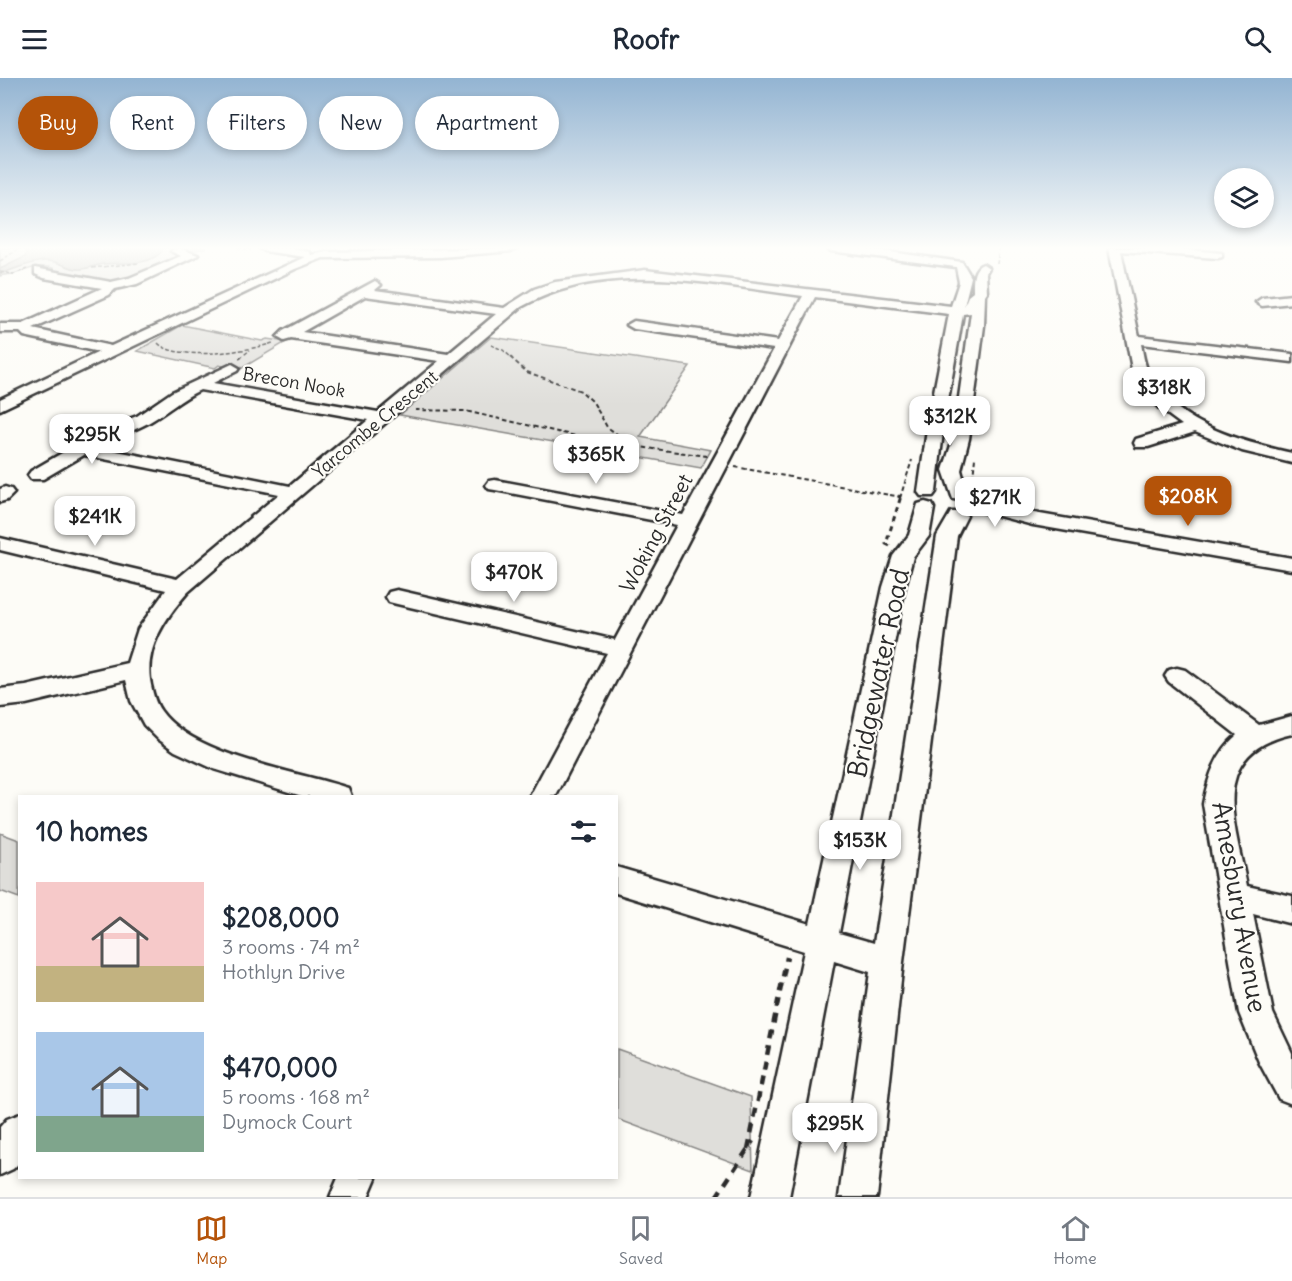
<!DOCTYPE html>
<html lang="en">
<head>
<meta charset="utf-8">
<style>
  body { margin:0; font-family:Delius,sans-serif; background:#f2f2f3; color:#1f2937; height:100vh; display:flex; flex-direction:column; font-size:22px; white-space:nowrap }
  * { box-sizing:border-box; margin:0 }
  p { font-size:20px; color:#747a83 }
  .icon { flex:none; width:33px; height:33px; fill:none; stroke:currentColor; stroke-width:2; stroke-linecap:round; stroke-linejoin:round }
  .map { position:relative; flex:1; overflow:hidden }
  .details { position:absolute; left:18px; top:717px; width:600px; height:384px; display:flex; flex-direction:column; background:#fff; border-radius:0px; box-shadow:0 3px 9px #0003 }
  .details>* { flex:none }
  .top-card { position:absolute; left:18px; top:18px; width:600px; height:54px; display:flex; gap:12px }
  .buttons { position:absolute; left:1214px; top:90px; display:grid; gap:12px }
  .buttons a { display:grid; place-items:center; width:60px; height:60px; border-radius:50%; background:#fff; box-shadow:0 3px 9px #0003; font-size:30px }
  .price { position:absolute; translate:-50% -51px; padding:0 14px; border-radius:12px; background:#fff; color:#222; font-size:20px; line-height:39px; filter:drop-shadow(0 2px 3px #0008) }
  .price::after { content:''; position:absolute; left:50%; top:36px; width:18px; height:14px; margin-left:-9px; background:inherit; clip-path:polygon(0 0,100% 0,50% 100%) }
  .price.current { background:#b45309; color:#fff }
  ul { padding:0; list-style:none }
  li { display:flex; align-items:center; gap:18px; height:150px; padding:0 18px }
  li span { display:grid; place-items:center; flex:none; width:168px; height:120px; border-radius:0px; color:#555 }
  li>.icon { margin-inline-start:auto }
  span .icon { width:72px; height:72px; fill:#fffc; stroke-width:1 }
  li b { font-size:26px }
  h2 { display:flex; justify-content:space-between; align-items:center; height:72px; padding:0 18px; font-size:26px }
  .chip { padding:0 21px; border-radius:27px; background:#fff; box-shadow:0 3px 9px #0003; font-size:21px; line-height:54px }
  .chip.current { background:#b45309; color:#fff }
  header { display:flex; justify-content:space-between; align-items:center; height:78px; padding:0 18px; background:#fff; font-size:27px; font-weight:800 }
  .dock { display:flex; justify-content:space-around; align-items:center; height:84px; border-top:2px solid #e0e1e3; background:#fff; font-size:16px; color:#747a83 }
  .dock a { display:grid; justify-items:center; gap:3px }
  .dock .current { color:#b45309 }
  .map>svg:first-child { display:block }
</style>
</head>
<body>
<header><svg class="icon" aria-label="menu" viewBox="0 0 24 24"><path d="M4 6h16M4 12h16M4 18h16"/></svg>Roofr<svg class="icon" aria-label="search" viewBox="0 0 24 24"><circle cx="10" cy="10" r="6"/><path d="M15 15l6 6"/></svg></header>
<div class="map">
<svg width="1292" height="1119" viewBox="0 0 1292 1119">
  <rect width="100%" height="100%" fill="#fdfcf7"/>
  <filter id="ink" filterUnits="userSpaceOnUse"><feTurbulence type="fractalNoise" baseFrequency=".0167" numOctaves="2"/><feDisplacementMap in="SourceGraphic" scale="12" xChannelSelector="R" yChannelSelector="G"/><feConvolveMatrix kernelMatrix="1 2 1 2 8 2 1 2 1" color-interpolation-filters="sRGB"/></filter>
  <g filter="url(#ink)">
    <path fill="#dfdeda" stroke="#858482" stroke-width="1.5" d="M2,170H206L191,173L179,172L184,177L129,202L113,205L52,194L53,190C39,186 27,192 14,196C9,197 5,196 0,198V172Z
      M182,247L262,263L267,261L286,264L239,292L219,287L215,290L137,273Z
      M491,259L690,288L640,359L711,372L701,390L400,337Z
      M0,755L19,762V820L0,813Z
      M617,971L751,1019L753,1092L617,1041Z"/>
    <path fill="#b5b4b1" stroke="#7e7d7b" stroke-width="1.5" d="M23,170H161L162,173C149,189 123,184 104,186C95,187 86,192 77,191C65,189 57,182 45,183C30,184 15,191 0,196V191L25,179L27,175Z"/>
    <g fill="none" stroke-linecap="round" stroke-linejoin="round">
      <g stroke="#2b2b2b" stroke-width="5">
        <path id="minor" d="M179,170L198,177L137,206L115,211L109,217L33,251L111,268L305,179L265,173L259,170H289L310,174L311,177L326,174L517,170L511,173L440,179L323,180L295,191L0,332V321L99,274L24,258L20,254H0V246H23L102,210L44,200L35,196V190L111,204L129,200L181,178L171,173Z
          M825,170H862L962,184L971,199L964,228L968,218L973,214C973,204 972,190 983,186L989,190L986,195L987,214L985,217L984,248L969,361L961,392L968,418L1034,435L1292,480V492L1033,447L961,428L960,422L953,421L943,392L953,361L971,235L963,236L944,345L936,414L933,418H921L918,414L928,345L949,236L815,219L556,718H530L607,575L397,526L389,524L386,519L389,514L397,512L615,562L677,447L495,412L489,411L486,407L489,403L495,402L683,437L774,271L634,251L627,247L634,243L778,263L803,218C711,206 607,181 521,229L188,514C166,539 143,571 151,607C153,616 155,625 161,633C193,678 296,693 348,710L351,718H302L214,691L175,673L158,661L144,647L131,623L126,602L26,626L0,629V611L26,608L127,585L138,551L166,512L0,472V460L177,501L279,416L84,377L43,401H31L28,397L31,393L105,350L137,338L172,314L232,286L239,290L237,293L213,305L378,334L439,283L291,261L284,263L277,259L283,253L375,203L381,207L375,212L504,230L534,211L555,204L645,192L951,228L959,204L956,189L831,173ZM365,218L496,236L448,276L302,254ZM200,312L368,342L290,408L97,369C113,360 131,354 148,345C166,335 181,321 200,312Z
          M1109,170H1169L1222,175V179L1218,180L1121,173L1139,258L1292,276V284L1141,266C1143,275 1144,285 1148,293C1172,346 1240,363 1292,375V385L1242,373L1195,354L1148,369H1136L1134,365L1136,361L1182,347L1159,330L1144,314L1132,291Z
          M1292,217V225L1262,228L1256,224L1262,220Z
          M5,409L11,411L14,415L7,422L0,424V411Z
          M925,424L932,426L934,430L929,458L913,479L905,509L839,855L874,865L937,458L951,434H965L967,438L957,458L903,884L877,1119H839L870,894L834,883L789,1119H751L804,873L616,815V789L810,846L883,509L893,478L909,457L918,426Z
          M1177,590L1185,592L1259,647L1292,638V656C1206,675 1235,746 1247,808L1292,818V846L1253,836L1273,935L1292,975V1026L1279,1021L1259,984L1239,935L1203,726C1208,699 1216,675 1237,657L1169,604L1165,598L1169,592Z
          M20,1036V1084L13,1091L0,1097V1049L7,1041Z
          M338,1100H376L368,1119H330Z"/>
      </g>
      <path stroke="#2b2b2b" stroke-width="1.5" stroke-dasharray="4 2" stroke-linecap="butt" d="M238,170L251,172
        M0,183L20,170
        M997,186L999,170
        M92,190L139,185
        M0,194L14,196L27,191
        M158,265C176,284 249,273 273,265
        M491,267L503,272L512,280
        M240,280L250,272"/>
      <path stroke="#2b2b2b" stroke-width="2" stroke-dasharray="4.5 3" stroke-linecap="butt" d="M510,279L527,294L581,313L593,324L607,349L632,367
        M239,281L242,279
        M415,332L465,333L602,364L707,378
        M735,389L901,419
        M973,400L975,380
        M900,420L912,382"/>
      <path stroke="#2b2b2b" stroke-width="3" stroke-dasharray="5 4.5" stroke-linecap="butt" d="M898,418L901,419
        M890,468L886,466L901,418"/>
      <path stroke="#2b2b2b" stroke-width="4.5" stroke-dasharray="9 7" stroke-linecap="butt" d="M748,1071L787,879
        M716,1119L753,1063"/>
      <use href="#minor" fill="#fdfcf7" fill-rule="evenodd"/>
    </g>
  </g>
  <linearGradient id="sky" x2="0" y2="1"><stop stop-color="#93b4d2"/><stop offset="0.52" stop-color="#fefefb"/><stop offset="1" stop-color="#fefefb" stop-opacity="0"/></linearGradient>
  <rect width="1292" height="327" fill="url(#sky)"/>
  <g text-anchor="middle" dominant-baseline="central" stroke-width="4.5" stroke-linejoin="round" paint-order="stroke">
    <g font-size="18" fill="#2b2b2b" stroke="#fdfcf7">
      <text transform="translate(294 304) rotate(10)">Brecon Nook</text>
      <text transform="translate(375 346) rotate(-40)">Yarcombe Crescent</text>
    </g>
    <g font-size="21" fill="#2b2b2b" stroke="#fdfcf7">
      <text transform="translate(656 455) rotate(-62)">Woking Street</text>
    </g>
    <g font-size="26" fill="#2b2b2b" stroke="#fdfcf7">
      <text transform="translate(878 595) rotate(-78)">Bridgewater Road</text>
      <text transform="translate(1240 829) rotate(80)">Amesbury Avenue</text>
    </g>
  </g>
</svg>
<div class="buttons">
<a><svg class="icon" aria-label="layers" viewBox="0 0 24 24"><path d="M12 4l9 5-9 5-9-5zM3 14l9 5 9-5"/></svg></a>
</div>
<b class="price" style="left:1164px;top:340px">$318K</b>
<b class="price" style="left:950px;top:369px">$312K</b>
<b class="price" style="left:92px;top:387px">$295K</b>
<b class="price" style="left:596px;top:407px">$365K</b>
<b class="price current" style="left:1188px;top:449px">$208K</b>
<b class="price" style="left:995px;top:450px">$271K</b>
<b class="price" style="left:95px;top:469px">$241K</b>
<b class="price" style="left:514px;top:525px">$470K</b>
<b class="price" style="left:860px;top:793px">$153K</b>
<b class="price" style="left:835px;top:1076px">$295K</b>
<div class="top-card">
<a class="chip current">Buy</a>
<a class="chip">Rent</a>
<a class="chip">Filters</a>
<a class="chip">New</a>
<a class="chip">Apartment</a>
</div>
<section class="details">
<h2>10 homes<svg class="icon" aria-label="filters" viewBox="0 0 24 24"><path d="M4 7h16M4 17h16"/><circle cx="9" cy="7" r="2"/><circle cx="15" cy="17" r="2"/></svg></h2>
<ul>
<li><span style="background:linear-gradient(#f6c9c9 70%,#c2b280 0)"><svg class="icon" aria-label="home" viewBox="0 0 24 24"><path d="M3 11l9-7 9 7M6 9v11h12V9"/></svg></span><div><b>$208,000</b><p>3 rooms · 74 m²</p><p>Hothlyn Drive</p></div></li>
<li><span style="background:linear-gradient(#a9c7e8 70%,#7fa58c 0)"><svg class="icon" aria-label="home" viewBox="0 0 24 24"><path d="M3 11l9-7 9 7M6 9v11h12V9"/></svg></span><div><b>$470,000</b><p>5 rooms · 168 m²</p><p>Dymock Court</p></div></li>
</ul>
</section>
</div>
<nav class="dock">
<a class="current"><svg class="icon" aria-label="map" viewBox="0 0 24 24"><path d="M3 6l6-2 6 2 6-2v14l-6 2-6-2-6 2zM9 4v14M15 6v14"/></svg>Map</a>
<a><svg class="icon" aria-label="saved" viewBox="0 0 24 24"><path d="M7 4h10v16l-5-4-5 4z"/></svg>Saved</a>
<a><svg class="icon" aria-label="home" viewBox="0 0 24 24"><path d="M3 11l9-7 9 7M6 9v11h12V9"/></svg>Home</a>
</nav>
</body>
</html>
